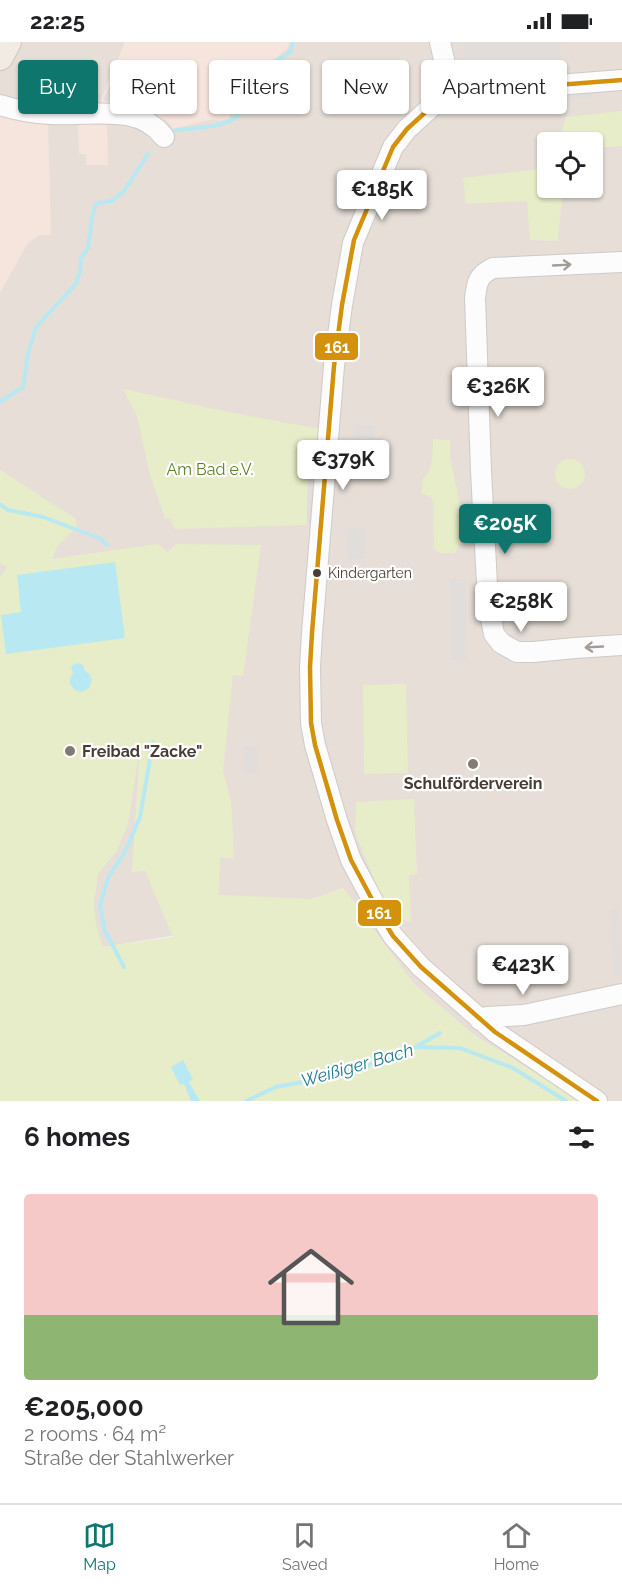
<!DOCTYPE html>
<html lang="en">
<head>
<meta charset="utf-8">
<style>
  body { margin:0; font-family:Raleway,sans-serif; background:#f2f2f2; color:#202124; height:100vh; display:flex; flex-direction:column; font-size:22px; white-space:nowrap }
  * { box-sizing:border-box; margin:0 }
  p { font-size:20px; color:#757577 }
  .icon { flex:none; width:33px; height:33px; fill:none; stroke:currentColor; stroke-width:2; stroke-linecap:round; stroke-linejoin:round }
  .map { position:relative; height:1059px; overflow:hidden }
  .side { display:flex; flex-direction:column; background:#fff; flex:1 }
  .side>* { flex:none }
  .banner { position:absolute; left:18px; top:18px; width:586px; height:54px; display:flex; gap:12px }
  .buttons { position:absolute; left:537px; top:90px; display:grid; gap:12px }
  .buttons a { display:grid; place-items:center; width:66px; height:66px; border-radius:6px; background:#fff; box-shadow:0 2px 4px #0004; font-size:30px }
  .price { position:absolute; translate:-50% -51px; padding:0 14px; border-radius:6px; background:#fff; color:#222; font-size:20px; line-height:39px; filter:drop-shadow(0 2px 3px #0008) }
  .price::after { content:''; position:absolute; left:50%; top:36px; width:18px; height:14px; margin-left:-9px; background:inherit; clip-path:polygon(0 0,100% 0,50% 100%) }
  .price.current { background:#0f766e; color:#fff }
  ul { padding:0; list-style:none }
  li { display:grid; align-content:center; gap:12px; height:318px; padding:0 24px }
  li span { display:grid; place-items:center; height:186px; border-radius:6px; color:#555 }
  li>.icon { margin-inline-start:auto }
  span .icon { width:108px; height:108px; fill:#fffc; stroke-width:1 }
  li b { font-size:26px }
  h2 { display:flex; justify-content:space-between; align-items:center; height:72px; padding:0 24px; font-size:26px }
  .tag { padding:0 21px; border-radius:6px; background:#fff; box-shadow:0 2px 4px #0004; font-size:21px; line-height:54px }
  .tag.current { background:#0f766e; color:#fff }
  .status { display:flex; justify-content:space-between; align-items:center; height:42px; padding:0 30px; background:#fff; direction:ltr }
  .status svg { height:16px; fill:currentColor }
  .dock { display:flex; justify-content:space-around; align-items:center; height:84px; border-top:2px solid #e0e0e0; background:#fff; font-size:16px; color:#757577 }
  .dock a { display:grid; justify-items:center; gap:3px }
  .dock .current { color:#0f766e }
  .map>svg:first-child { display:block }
</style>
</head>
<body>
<div class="status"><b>22:25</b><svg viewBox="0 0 49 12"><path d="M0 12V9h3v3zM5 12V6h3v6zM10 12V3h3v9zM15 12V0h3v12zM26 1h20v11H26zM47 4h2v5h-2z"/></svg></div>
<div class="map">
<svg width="622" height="1059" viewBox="0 0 622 1059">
  <rect width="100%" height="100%" fill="#f2eeea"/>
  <path fill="#e6ded7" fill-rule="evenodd" d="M0,0H622V1059H581L474,993L414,942L343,846L243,882L103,905L0,825ZM548,100H592V146H548Z"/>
  <path fill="#f5e5dc" d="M125,0H290L287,7L249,37L241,62L229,72L230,76L218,79L214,77L172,87L171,83L166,78L96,70Z
    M24,74L48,78L51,193H40L28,201L0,251V75Z
    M107,76L108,123H86V112H79L78,77Z"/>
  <path fill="#e7edc8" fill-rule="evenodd" d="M622,69V104L593,106L592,100H559L566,75Z
    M547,126L548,146H563L558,199L530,198L527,159L466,162L463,136Z
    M123,347L224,369L320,387L316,430L308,437L307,483L175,487L170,476H165L150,433L137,374Z
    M433,397L450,398V416L457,447L462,485V497L455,511H440L433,507L434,500L433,460L431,455L421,451L423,437C434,428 432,410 433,397Z
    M555 432a15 15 0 1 1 30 0a15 15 0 1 1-30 0Z
    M0,428L75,476L77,485L58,503L52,517L158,502L167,510L176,502L261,503L243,634L233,633L223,730L231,759L234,816H220L219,853L314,857L343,846L414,942L474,993L581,1059H0V534L7,526L0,521ZM140,706L132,830L145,829L173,895L103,905L96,883L94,862L98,832L116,810L128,782Z
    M406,642L408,731L364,732L363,643Z
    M414,757L417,832L409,833L411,880L388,873L355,790L356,760Z"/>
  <path fill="#e1ddda" d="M463,0H560L561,29L464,34Z
    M119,21L131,26L116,63L103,58Z
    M27,34L35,38L25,59L18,61L14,59Z
    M591,40L592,56L550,59L549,43Z
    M356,383L375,384L370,421L353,420Z
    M316,430L321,480L307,479L308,437Z
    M365,486L366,516L348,518L345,487Z
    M450,537H465L467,618H451Z
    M244,704L259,705L257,733L243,731Z
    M611,867H618L621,934H614Z"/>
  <path fill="#b8e9f2" d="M115,520L125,596L6,612L1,573L21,570L17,533Z
    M77,621L81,622L84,625V628L89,632L92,638L89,646L82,650L75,648L70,642V636L73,631L71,626L74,622Z
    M183,1018L193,1037L189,1040L200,1059H191L184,1042L180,1043L171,1025Z"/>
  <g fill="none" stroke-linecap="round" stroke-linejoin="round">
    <path stroke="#b8e9f2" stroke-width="4" d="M171,89C187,87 224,85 235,76C247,67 245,50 252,38C260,25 278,18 290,11L293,0
      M0,360L23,345L28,312L36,285L75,243L80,230L81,216L88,206L92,175L96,162L104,160L112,159L124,149L148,112
      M0,462L8,468L43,475L99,496L107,503
      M124,925L105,889L100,864L108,836L126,808L140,775L153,700
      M417,1004L440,991
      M246,1059L276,1045L329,1035L367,1024L415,1005L460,1006L513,1026L566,1059"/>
    <g stroke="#cecac6" stroke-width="22">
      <path id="minor" d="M440,0L448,35V46L440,57L407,87L393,105L353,201L342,263L334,324L312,591L310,625L311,681L315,703L337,778L351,818L382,876L393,894L421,925L495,990L597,1059
        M448,46L460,49H478L622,38
        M0,63C16,68 33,71 50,72C89,75 138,60 164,95
        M622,220L493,226C478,233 477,240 475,256L481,429L488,561L494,592L501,601L517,610H533L575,606L622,603
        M480,978L487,975L524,973L622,952"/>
    </g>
    <g stroke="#d5c5b6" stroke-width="28">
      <path id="major" d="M0,15L8,0"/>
    </g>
    <use href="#minor" stroke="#fdfcfc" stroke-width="20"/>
    <use href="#major" stroke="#f1ebe4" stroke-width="26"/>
    <g stroke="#fff" stroke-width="9">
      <path id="bus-1" d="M448,46L440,57L407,87L393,105L354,198L342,263L334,324L312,591L310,625L311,681L315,703L337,778L351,818L382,876L393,894L421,925L495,990L597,1059
        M448,46L460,49H478L622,38"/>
    </g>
    <use href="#bus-1" stroke="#d4910b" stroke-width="4.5"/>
  </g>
  <defs><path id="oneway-shaft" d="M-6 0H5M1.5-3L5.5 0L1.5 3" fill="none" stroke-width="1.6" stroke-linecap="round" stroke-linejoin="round" transform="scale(1.5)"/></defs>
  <g stroke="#a29c98">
    <use href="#oneway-shaft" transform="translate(562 223) rotate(-3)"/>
    <use href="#oneway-shaft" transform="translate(594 605) rotate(177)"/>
  </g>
  <circle fill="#483c35" stroke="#fff" stroke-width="2" cx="317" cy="531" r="5"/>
  <g fill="#847a74" stroke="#fff" stroke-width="2">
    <circle cx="70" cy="709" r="6"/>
    <circle cx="473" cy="722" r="6"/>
  </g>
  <g text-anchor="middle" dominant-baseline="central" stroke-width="4.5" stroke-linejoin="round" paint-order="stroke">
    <g font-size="14" fill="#483c35" stroke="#fff" text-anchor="start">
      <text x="328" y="531">Kindergarten</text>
    </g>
    <g font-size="16" fill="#5c7f24" stroke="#fff">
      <text x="210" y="427">Am Bad e.V.</text>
    </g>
    <g font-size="16" font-weight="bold" fill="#483c35" stroke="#fff" text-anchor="start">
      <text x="82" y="709">Freibad "Zacke"</text>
      <text x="473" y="741" text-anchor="middle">Schulförderverein</text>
    </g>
    <g font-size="18" font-style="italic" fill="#217d92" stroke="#fff">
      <text transform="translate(357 1023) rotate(-16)">Weißiger Bach</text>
    </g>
  </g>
  <g stroke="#fff" stroke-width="2">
    <rect x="314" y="290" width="45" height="29" rx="6" fill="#d4910b"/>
    <rect x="357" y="857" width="45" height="28" rx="6" fill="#d4910b"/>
  </g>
  <g font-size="16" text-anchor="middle" font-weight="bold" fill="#fff">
    <text x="337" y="311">161</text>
    <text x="379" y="877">161</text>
  </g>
</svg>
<div class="buttons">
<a><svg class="icon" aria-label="locate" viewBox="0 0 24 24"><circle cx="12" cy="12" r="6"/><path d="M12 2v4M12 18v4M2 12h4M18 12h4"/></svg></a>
</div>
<b class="price" style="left:382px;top:179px">€185K</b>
<b class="price" style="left:498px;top:376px">€326K</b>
<b class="price" style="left:343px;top:449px">€379K</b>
<b class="price current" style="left:505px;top:513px">€205K</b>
<b class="price" style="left:521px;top:591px">€258K</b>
<b class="price" style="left:523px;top:954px">€423K</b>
<div class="banner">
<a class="tag current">Buy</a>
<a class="tag">Rent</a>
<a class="tag">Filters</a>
<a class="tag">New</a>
<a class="tag">Apartment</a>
</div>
</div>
<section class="side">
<h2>6 homes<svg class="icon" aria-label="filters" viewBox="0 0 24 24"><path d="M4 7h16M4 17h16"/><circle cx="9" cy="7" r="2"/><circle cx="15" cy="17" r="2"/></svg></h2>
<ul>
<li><span style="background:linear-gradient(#f6c9c9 65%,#8fb573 0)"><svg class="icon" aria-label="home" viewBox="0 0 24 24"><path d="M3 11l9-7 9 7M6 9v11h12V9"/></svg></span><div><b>€205,000</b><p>2 rooms · 64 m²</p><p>Straße der Stahlwerker</p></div></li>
</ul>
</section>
<nav class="dock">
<a class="current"><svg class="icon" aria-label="map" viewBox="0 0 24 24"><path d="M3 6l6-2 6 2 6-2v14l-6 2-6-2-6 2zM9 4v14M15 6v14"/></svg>Map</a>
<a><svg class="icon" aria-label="saved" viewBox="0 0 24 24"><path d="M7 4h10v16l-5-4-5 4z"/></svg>Saved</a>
<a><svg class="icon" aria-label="home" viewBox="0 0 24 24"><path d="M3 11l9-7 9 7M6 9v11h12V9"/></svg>Home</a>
</nav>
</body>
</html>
